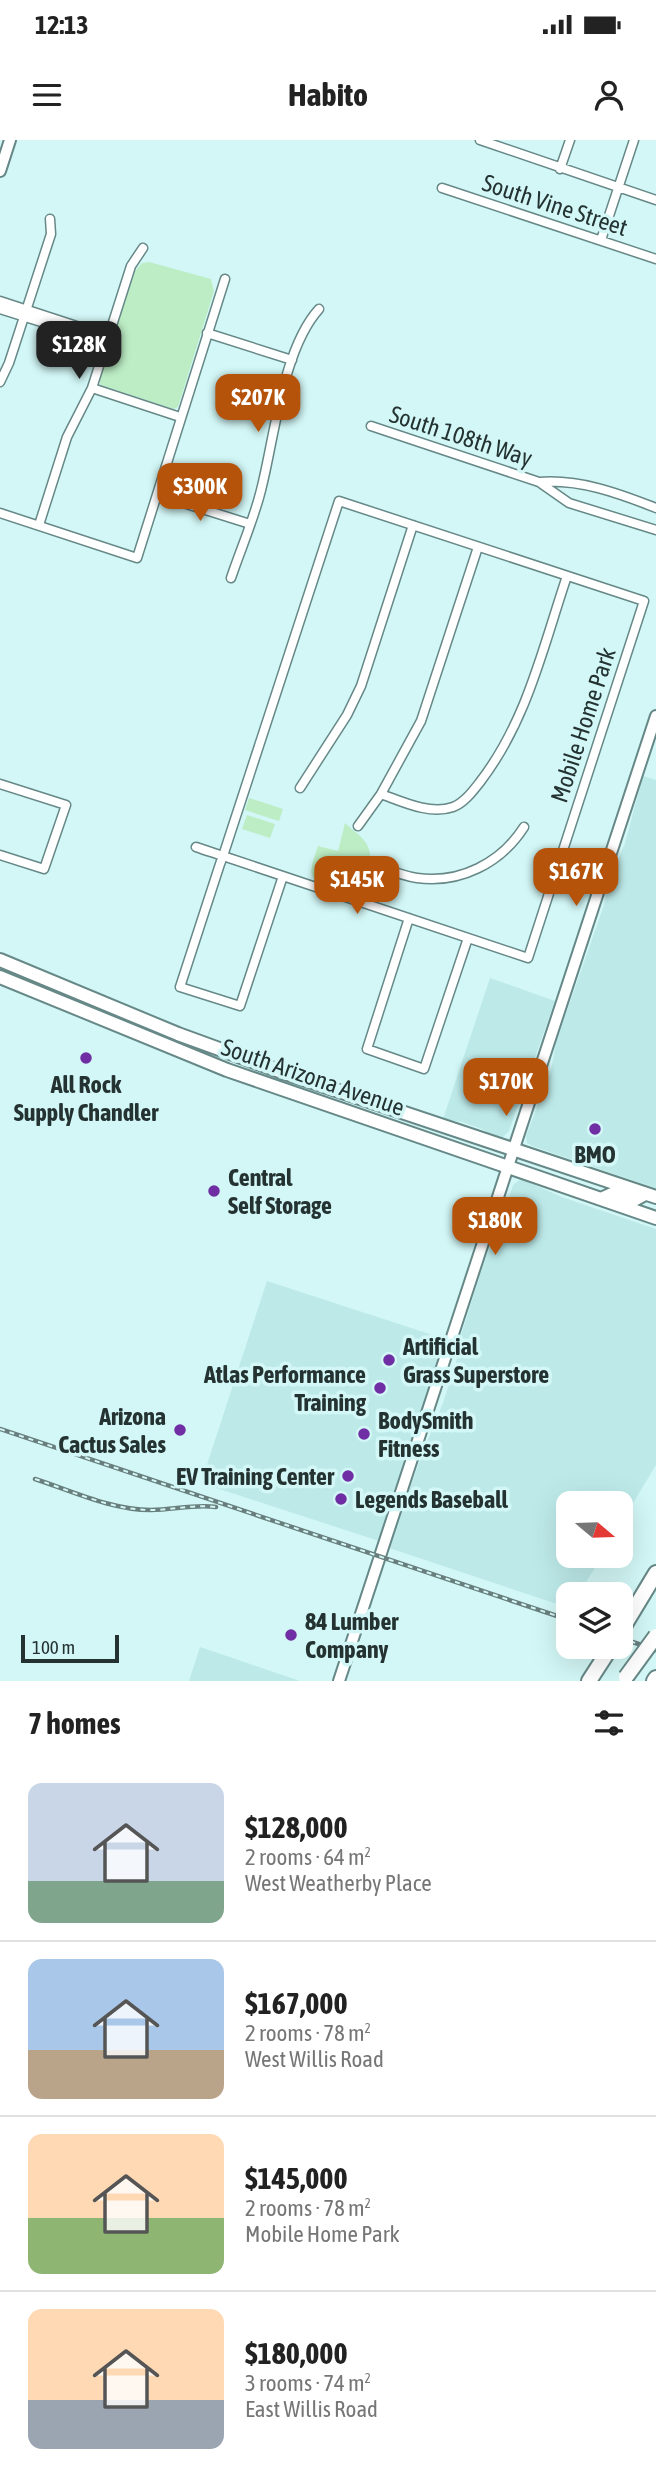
<!DOCTYPE html>
<html lang="en">
<head>
<meta charset="utf-8">
<style>
  body { margin:0; font-family:"Asap Condensed",sans-serif; background:#f2f2f2; color:#222; height:100vh; display:flex; flex-direction:column; font-size:26px; white-space:nowrap }
  * { box-sizing:border-box; margin:0 }
  p { font-size:23px; color:#767676 }
  .icon { flex:none; width:38px; height:38px; fill:none; stroke:currentColor; stroke-width:2; stroke-linecap:round; stroke-linejoin:round }
  .map { position:relative; height:1541px; overflow:hidden }
  .sheet { display:flex; flex-direction:column; background:#fff; flex:1 }
  .sheet>* { flex:none }
  .needle { width:46px; rotate:109deg }
  .fabs { position:absolute; left:556px; top:1351px; display:grid; gap:14px }
  .fabs a { display:grid; place-items:center; width:77px; height:77px; border-radius:14px; background:#fff; box-shadow:0 7px 28px #0002; font-size:35px }
  .scale { position:absolute; left:21px; bottom:18px; width:98px; box-sizing:border-box; padding-left:7px; border:4px solid #243232; border-top:0; font-size:19px; line-height:24px; white-space:nowrap; color:#243232; -webkit-text-stroke:5px #d2f7f6; paint-order:stroke }
  .price { position:absolute; translate:-50% -60px; padding:0 16px; border-radius:14px; background:#b45309; color:#fff; font-size:23px; line-height:46px; filter:drop-shadow(0 2px 4px #0008) }
  .price::after { content:''; position:absolute; left:50%; top:42px; width:21px; height:16px; margin-left:-10px; background:inherit; clip-path:polygon(0 0,100% 0,50% 100%) }
  .price.current { background:#222; color:#fff }
  ul { padding:0; list-style:none }
  li { display:flex; align-items:center; gap:21px; height:175px; padding:0 28px }
  li+li { border-top:2px solid #e0e0e0 }
  li span { display:grid; place-items:center; flex:none; width:196px; height:140px; border-radius:14px; color:#555 }
  li>.icon { margin-inline-start:auto }
  span .icon { width:84px; height:84px; fill:#fffc; stroke-width:1 }
  li b { font-size:30px }
  h2 { display:flex; justify-content:space-between; align-items:center; height:84px; padding:0 28px; font-size:30px }
  .status { display:flex; justify-content:space-between; align-items:center; height:49px; padding:0 35px; background:#fff; direction:ltr }
  .status svg { height:19px; fill:currentColor }
  header { display:flex; justify-content:space-between; align-items:center; height:91px; padding:0 28px; background:#fff; font-size:32px; font-weight:700 }
  .map>svg:first-child { display:block }
</style>
</head>
<body>
<div class="status"><b>12:13</b><svg viewBox="0 0 49 12"><path d="M0 12V9h3v3zM5 12V6h3v6zM10 12V3h3v9zM15 12V0h3v12zM26 1h20v11H26zM47 4h2v5h-2z"/></svg></div>
<header><svg class="icon" aria-label="menu" viewBox="0 0 24 24"><path d="M4 6h16M4 12h16M4 18h16"/></svg>Habito<svg class="icon" aria-label="person" viewBox="0 0 24 24"><circle cx="12" cy="8" r="4"/><path d="M4 21q1-7 8-7t8 7"/></svg></header>
<div class="map">
<svg width="656" height="1541" viewBox="0 0 656 1541">
  <rect width="100%" height="100%" fill="#d2f7f6"/>
  <path fill="#bdeae9" d="M643,636L656,640V1048L532,1006L527,1003L526,996L551,931L556,902L604,765L611,735L625,703Z
    M490,838L555,861L509,991L502,998H497L482,989L462,982L443,979Z
    M521,1039L562,1057L656,1089V1325L621,1383V1363H569V1416H602L579,1454H569V1468L389,1408L421,1317L443,1263L456,1223L461,1195L486,1116L499,1089L513,1045Z
    M267,1141L445,1199L379,1401L201,1343Z
    M200,1507L300,1541H189Z"/>
  <path fill="#bcedc4" d="M149,122L211,139L214,151L178,267L173,269L101,245L99,240L135,131L142,123Z
    M249,658L283,669L279,681L245,670Z
    M247,675L275,684L270,698L242,689Z
    M345,683C352,690 361,695 366,703C379,725 360,745 339,750C307,739 307,738 318,706L338,711Z"/>
  <g fill="none" stroke-linecap="round" stroke-linejoin="round">
    <g stroke="#668887" stroke-width="11">
      <path id="street" d="M480,0L656,60
        M560,29L570,0
        M442,48L656,119
        M601,100L634,0
        M0,161L98,193L107,199
        M0,169L95,199H107
        M207,193L292,220
        M0,242L9,223L51,94L50,79
        M92,248L180,277
        M371,286L539,342L569,363L656,390
        M539,342C580,339 618,353 656,368
        M158,355L250,384
        M0,373L137,418L225,139
        M39,385L67,297L92,248L131,126L143,108
        M231,438C241,408 255,377 262,346C275,294 283,209 319,169
        M0,644L66,665L44,729L0,715
        M300,648L347,575L361,546L413,385
        M381,654C403,662 430,675 453,667C464,663 473,651 480,642C527,581 543,507 567,436
        M358,686L381,654L421,581L478,407
        M196,707C207,711 218,714 229,718L528,818L644,461L339,361L223,716L220,724L180,847L240,866L283,736
        M376,725C389,730 403,736 417,738C460,744 501,723 524,687
        M409,778L367,909L424,929L468,798"/>
    </g>
    <g stroke="#668887" stroke-width="14">
      <path id="secondary" d="M0,31L10,0
        M339,1541L656,576"/>
    </g>
    <g stroke="#668887" stroke-width="16">
      <path id="primary" d="M0,820L178,894L285,933L656,1057
        M0,837L227,930L656,1078
        M601,1059L612,1054L634,1060L645,1054"/>
    </g>
    <g stroke="#668887" stroke-width="18">
      <path id="highway" d="M621,1491L656,1433
        M589,1541L611,1507
        M654,1541L656,1538"/>
    </g>
    <use href="#street" stroke="#fff" stroke-width="8"/>
    <use href="#secondary" stroke="#fff" stroke-width="10"/>
    <use href="#primary" stroke="#fff" stroke-width="12"/>
    <use href="#highway" stroke="#fff" stroke-width="14"/>
    <g stroke="#687f7e" stroke-width="4.5">
      <path id="rail" d="M0,1289L569,1480
        M35,1339C72,1351 111,1370 151,1370C173,1370 194,1364 216,1367
        M621,1498L656,1510"/>
    </g>
    <use href="#rail" stroke="#d2f7f6" stroke-width="2" stroke-dasharray="5" stroke-linecap="butt"/>
    <g stroke="#668887" stroke-width="18" stroke-linecap="butt">
      <path id="highway-bridge" d="M626,1537L656,1496"/>
    </g>
    <use href="#highway-bridge" stroke="#fff" stroke-width="14"/>
  </g>
  <g fill="#6f2ea3" stroke="#d2f7f6" stroke-width="2.5">
    <circle cx="86" cy="918" r="7"/>
    <circle cx="595" cy="989" r="7"/>
    <circle cx="214" cy="1051" r="7"/>
    <circle cx="389" cy="1220" r="7"/>
    <circle cx="380" cy="1248" r="7"/>
    <circle cx="180" cy="1290" r="7"/>
    <circle cx="364" cy="1294" r="7"/>
    <circle cx="348" cy="1336" r="7"/>
    <circle cx="341" cy="1359" r="7"/>
    <circle cx="291" cy="1495" r="7"/>
  </g>
  <g text-anchor="middle" dominant-baseline="central" stroke-width="7" stroke-linejoin="round" paint-order="stroke">
    <g font-size="24" fill="#243232" stroke="#d2f7f6">
      <text transform="translate(555 65) rotate(18)">South Vine Street</text>
      <text transform="translate(461 296) rotate(18)">South 108th Way</text>
      <text transform="translate(583 585) rotate(-72)">Mobile Home Park</text>
      <text transform="translate(313 937) rotate(19)">South Arizona Avenue</text>
    </g>
    <g font-size="24" font-weight="bold" fill="#243232" stroke="#d2f7f6" text-anchor="start">
      <text x="86" y="944" text-anchor="middle">All Rock<tspan x="86" dy="28">Supply Chandler</tspan></text>
      <text x="595" y="1014" text-anchor="middle">BMO</text>
      <text x="228" y="1037">Central<tspan x="228" dy="28">Self Storage</tspan></text>
      <text x="403" y="1206">Artificial<tspan x="403" dy="28">Grass Superstore</tspan></text>
      <text x="366" y="1234" text-anchor="end">Atlas Performance<tspan x="366" dy="28">Training</tspan></text>
      <text x="166" y="1276" text-anchor="end">Arizona<tspan x="166" dy="28">Cactus Sales</tspan></text>
      <text x="378" y="1280">BodySmith<tspan x="378" dy="28">Fitness</tspan></text>
      <text x="334" y="1336" text-anchor="end">EV Training Center</text>
      <text x="355" y="1359">Legends Baseball</text>
      <text x="305" y="1481">84 Lumber<tspan x="305" dy="28">Company</tspan></text>
    </g>
  </g>
</svg>
<div class="fabs">
<a><svg class="needle" viewBox="-14 -14 28 28"><path d="M0-13l5 13h-10z" fill="#e53935"/><path d="M0 13l5-13h-10z" fill="#767676"/></svg></a>
<a><svg class="icon" aria-label="layers" viewBox="0 0 24 24"><path d="M12 4l9 5-9 5-9-5zM3 14l9 5 9-5"/></svg></a>
</div>
<div class="scale">100 m</div>
<b class="price current" style="left:79px;top:241px">$128K</b>
<b class="price" style="left:258px;top:294px">$207K</b>
<b class="price" style="left:200px;top:383px">$300K</b>
<b class="price" style="left:576px;top:768px">$167K</b>
<b class="price" style="left:357px;top:776px">$145K</b>
<b class="price" style="left:506px;top:978px">$170K</b>
<b class="price" style="left:495px;top:1117px">$180K</b>
</div>
<section class="sheet">
<h2>7 homes<svg class="icon" aria-label="filters" viewBox="0 0 24 24"><path d="M4 7h16M4 17h16"/><circle cx="9" cy="7" r="2"/><circle cx="15" cy="17" r="2"/></svg></h2>
<ul>
<li><span style="background:linear-gradient(#c9d6e8 70%,#7fa58c 0)"><svg class="icon" aria-label="home" viewBox="0 0 24 24"><path d="M3 11l9-7 9 7M6 9v11h12V9"/></svg></span><div><b>$128,000</b><p>2 rooms · 64 m²</p><p>West Weatherby Place</p></div></li>
<li><span style="background:linear-gradient(#a9c7e8 65%,#b9a48a 0)"><svg class="icon" aria-label="home" viewBox="0 0 24 24"><path d="M3 11l9-7 9 7M6 9v11h12V9"/></svg></span><div><b>$167,000</b><p>2 rooms · 78 m²</p><p>West Willis Road</p></div></li>
<li><span style="background:linear-gradient(#ffd9b3 60%,#8fb573 0)"><svg class="icon" aria-label="home" viewBox="0 0 24 24"><path d="M3 11l9-7 9 7M6 9v11h12V9"/></svg></span><div><b>$145,000</b><p>2 rooms · 78 m²</p><p>Mobile Home Park</p></div></li>
<li><span style="background:linear-gradient(#ffd9b3 65%,#9aa5b1 0)"><svg class="icon" aria-label="home" viewBox="0 0 24 24"><path d="M3 11l9-7 9 7M6 9v11h12V9"/></svg></span><div><b>$180,000</b><p>3 rooms · 74 m²</p><p>East Willis Road</p></div></li>
</ul>
</section>
</body>
</html>
